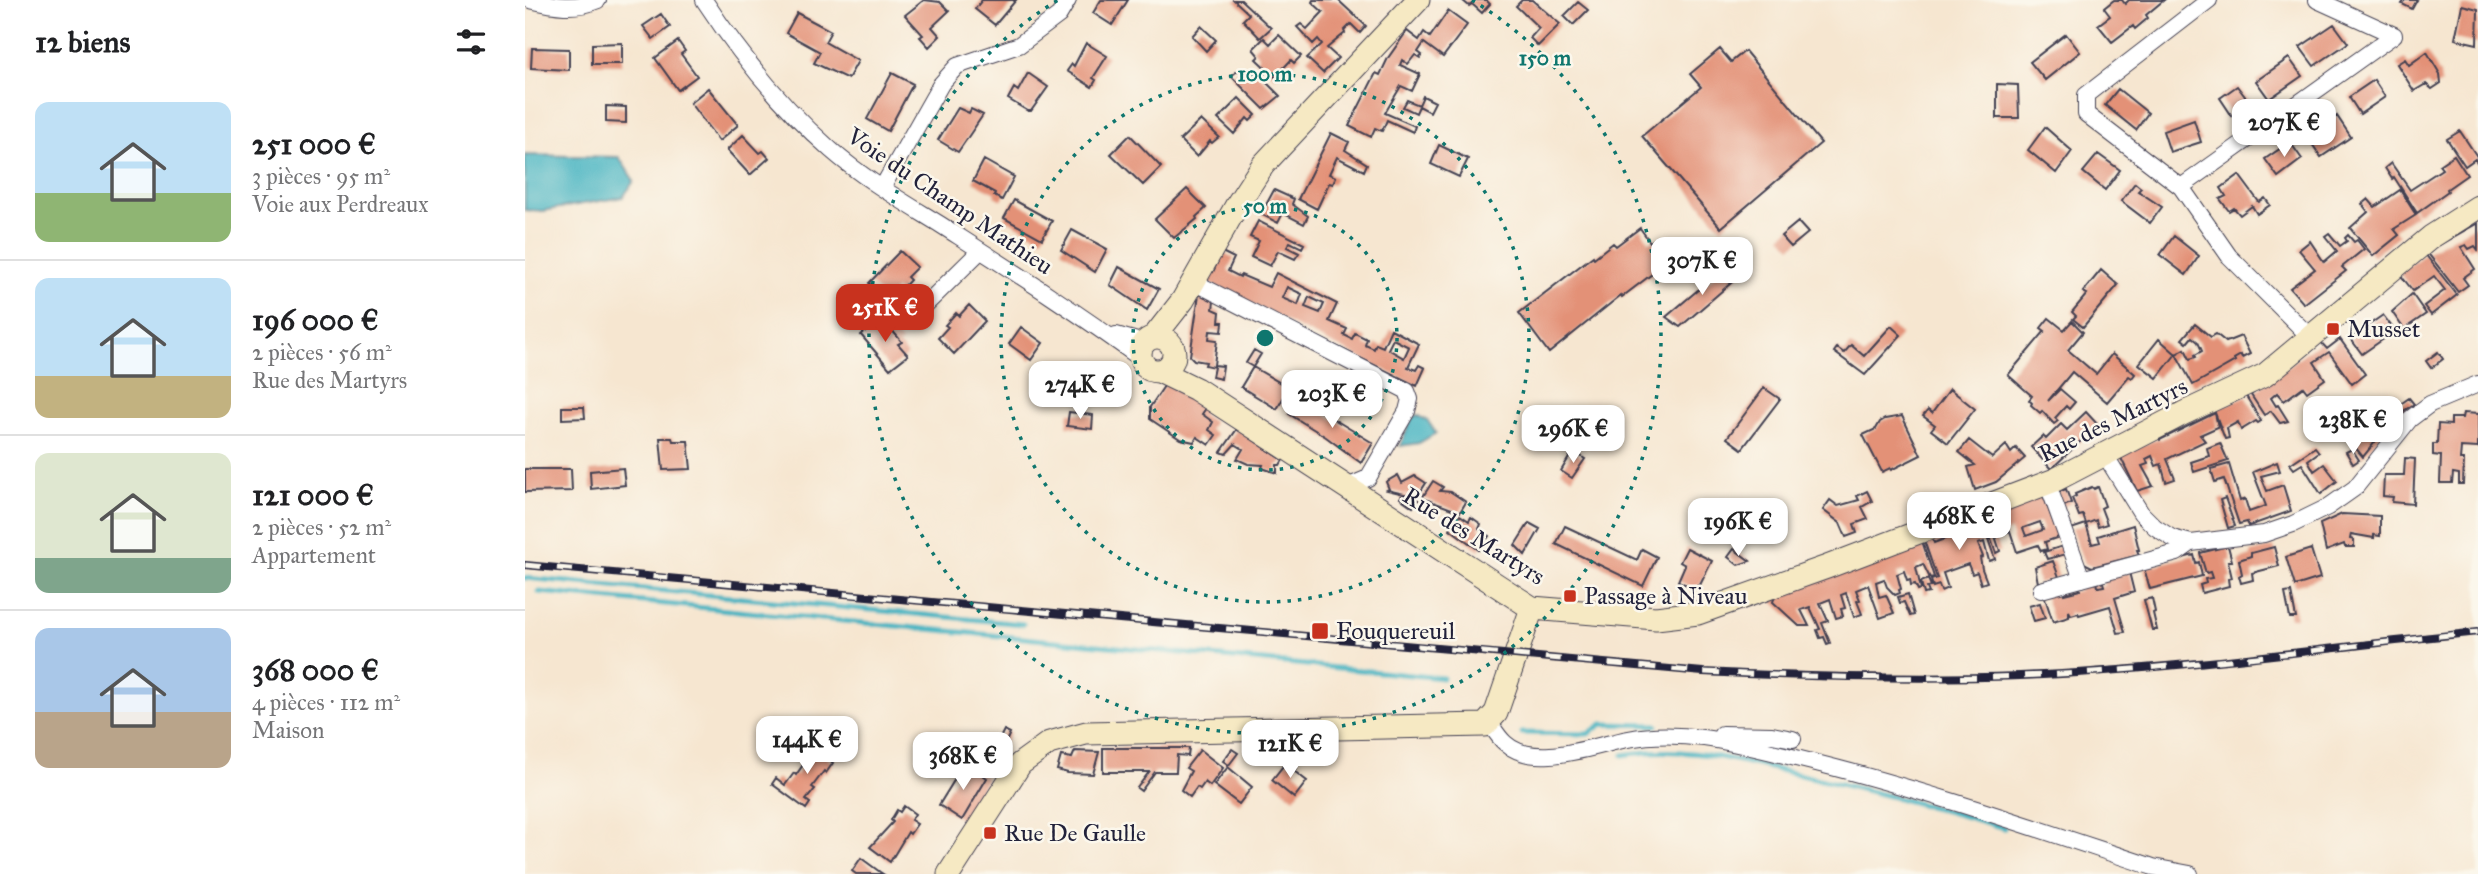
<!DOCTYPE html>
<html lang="fr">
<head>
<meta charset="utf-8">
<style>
  body { margin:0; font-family:"IM FELL Great Primer",serif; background:#f6f6f6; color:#202124; height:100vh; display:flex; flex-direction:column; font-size:26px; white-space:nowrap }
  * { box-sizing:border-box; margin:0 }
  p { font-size:23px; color:#757577 }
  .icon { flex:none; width:38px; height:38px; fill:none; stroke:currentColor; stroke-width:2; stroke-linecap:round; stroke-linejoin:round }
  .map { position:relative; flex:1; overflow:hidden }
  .side { display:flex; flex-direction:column; background:#fff; width:525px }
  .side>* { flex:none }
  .price { position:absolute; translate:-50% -60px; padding:0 16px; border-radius:14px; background:#fff; color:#222; font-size:23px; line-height:46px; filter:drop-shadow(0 2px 4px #0008) }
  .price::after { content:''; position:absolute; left:50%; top:42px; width:21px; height:16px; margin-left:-10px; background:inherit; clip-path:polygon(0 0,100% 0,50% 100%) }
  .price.on { background:#c8321e; color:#fff }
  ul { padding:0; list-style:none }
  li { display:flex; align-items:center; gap:21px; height:175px; padding:0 35px }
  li+li { border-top:2px solid #e0e0e0 }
  li span { display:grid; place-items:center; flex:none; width:196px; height:140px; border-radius:14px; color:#555 }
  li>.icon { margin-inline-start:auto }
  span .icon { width:84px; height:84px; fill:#fffc; stroke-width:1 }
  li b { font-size:30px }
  h2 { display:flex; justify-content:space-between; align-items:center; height:84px; padding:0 35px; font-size:30px }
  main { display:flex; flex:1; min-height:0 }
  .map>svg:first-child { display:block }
</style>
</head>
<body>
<main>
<section class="side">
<h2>12 biens<svg class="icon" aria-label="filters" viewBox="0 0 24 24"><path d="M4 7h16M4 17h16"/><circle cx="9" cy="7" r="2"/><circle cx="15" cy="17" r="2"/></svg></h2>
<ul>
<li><span style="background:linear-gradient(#bfe0f5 65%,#8fb573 0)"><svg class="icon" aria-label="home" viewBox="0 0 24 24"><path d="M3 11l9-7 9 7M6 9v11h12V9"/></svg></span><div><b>251 000 €</b><p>3 pièces · 95 m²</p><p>Voie aux Perdreaux</p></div></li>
<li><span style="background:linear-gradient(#bfe0f5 70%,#c2b280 0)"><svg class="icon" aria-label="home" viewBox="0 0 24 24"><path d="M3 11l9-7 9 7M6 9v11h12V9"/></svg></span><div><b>196 000 €</b><p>2 pièces · 56 m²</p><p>Rue des Martyrs</p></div></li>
<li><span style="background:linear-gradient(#dfe7d0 75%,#7fa58c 0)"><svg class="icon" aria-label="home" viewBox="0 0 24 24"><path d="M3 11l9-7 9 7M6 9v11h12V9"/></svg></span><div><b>121 000 €</b><p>2 pièces · 52 m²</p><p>Appartement</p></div></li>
<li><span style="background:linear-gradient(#a9c7e8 60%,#b9a48a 0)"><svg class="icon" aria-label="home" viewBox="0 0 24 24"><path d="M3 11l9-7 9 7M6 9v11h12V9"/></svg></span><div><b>368 000 €</b><p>4 pièces · 112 m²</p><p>Maison</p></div></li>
</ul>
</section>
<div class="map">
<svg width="1953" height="874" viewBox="0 0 1953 874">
  <rect width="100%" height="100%" fill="#fbf7ec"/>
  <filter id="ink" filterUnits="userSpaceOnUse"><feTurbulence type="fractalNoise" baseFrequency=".0143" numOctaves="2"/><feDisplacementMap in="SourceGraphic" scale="14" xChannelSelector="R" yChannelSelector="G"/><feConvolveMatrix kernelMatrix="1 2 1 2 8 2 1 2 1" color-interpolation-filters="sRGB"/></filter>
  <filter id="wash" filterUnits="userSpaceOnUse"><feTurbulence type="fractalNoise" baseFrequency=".00686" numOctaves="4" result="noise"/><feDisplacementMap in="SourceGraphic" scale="28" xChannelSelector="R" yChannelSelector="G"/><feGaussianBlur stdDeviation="1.57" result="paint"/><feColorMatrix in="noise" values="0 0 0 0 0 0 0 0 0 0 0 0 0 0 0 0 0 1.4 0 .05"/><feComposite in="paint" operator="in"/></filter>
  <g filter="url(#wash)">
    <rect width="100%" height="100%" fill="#f6e6d0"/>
    <path fill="#45b3c1" stroke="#346a7e" stroke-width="2" d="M0,155L94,157L109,181L98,197L17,211L0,210Z
      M892,415L902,420L911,433L894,443L875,446L887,418Z"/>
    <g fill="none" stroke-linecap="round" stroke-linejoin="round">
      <path stroke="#45b3c1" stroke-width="5" d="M0,578L498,624
        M14,592L918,678
        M997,733L1063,734L1077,724L1132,725
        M1098,755C1157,744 1209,760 1267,773C1338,789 1409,806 1479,828"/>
    </g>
    <g id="blocks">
      <path fill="#e39177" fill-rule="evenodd" d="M399,0L415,2L424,11L407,27L415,36L404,47L395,37L398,35L380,15Z
        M457,0H491L470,25L450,9Z
        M576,0H603L587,25L568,13Z
        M709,0H716L746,28L735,38L718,20L724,14Z
        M788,0H813L841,26L835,33L826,24L819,31L820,33L802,48L813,58L798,73L782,58L797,44L793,39L788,44L772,27L776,24L782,29L798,12L787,2Z
        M937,0H961L965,4L957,13L947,4L944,6Z
        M997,0H1007L1035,24L1013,46L1005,38L1014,28L991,6Z
        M1589,0H1597L1600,4L1604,0H1639L1621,15L1623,18L1610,29L1608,26L1587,42L1573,25L1585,16L1579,8Z
        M1880,0H1892L1887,9L1877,4Z
        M1053,2L1063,10L1048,25L1039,16Z
        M1937,5L1953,9L1952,44L1930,39Z
        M923,11L942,25L918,57L899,43L893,52L897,55L895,58L890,55L883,64L877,60L875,65L895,74L887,91L876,86L860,113L890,126L888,132L862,120L857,131L850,128L846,137L824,126L851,73L855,75L863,58L882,31L894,40L899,32L905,37Z
        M272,13L306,31L300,42L333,61L323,79L289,63L295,52L261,33Z
        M136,14L145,27L128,39L118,26Z
        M1809,24L1823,43L1789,66L1775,47Z
        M676,26L691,40L681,51L667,36Z
        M1541,34L1555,52L1520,80L1505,62Z
        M754,35L776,56L769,63L766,60L750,77L731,59L734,56L728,49L739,38L745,44Z
        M153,41L160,51L156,54L172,76L153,90L130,58Z
        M97,43V64H67V44Z
        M561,43L582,56L568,78L571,80L567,87L542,71L547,64L549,66Z
        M7,48L44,49V70L6,68Z
        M1195,49L1206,62L1220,51L1296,143L1196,228L1117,136L1176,87L1165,74Z
        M1902,52L1915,74L1916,83L1907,89L1901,84L1889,91L1872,64L1880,59L1884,65Z
        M1764,58L1777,76L1744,99L1731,81Z
        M715,69L723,77L730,71L755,96L739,109L706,76Z
        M367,73L388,84L363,131L342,119Z
        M503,73L523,87L506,111H503L483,99L489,88L493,91Z
        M1849,80L1860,97L1835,114L1824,97Z
        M1472,84L1493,85L1494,118H1472Z
        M1712,86L1725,103L1707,116L1695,98Z
        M183,88L213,125L194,141L165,103Z
        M1593,89L1623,113L1611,130L1580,105Z
        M898,96L910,102L905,112L894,106L891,113L878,107L882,100L894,105Z
        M714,98L731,115L725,121L722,118L709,134L693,119Z
        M81,106L101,107V123L81,122Z
        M433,108L444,113L446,109L458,115L433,152L413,140Z
        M1812,116L1826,137L1796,157L1779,132L1791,125L1794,128Z
        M676,120L694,137L687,143L685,141L672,157L655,140Z
        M1669,120L1676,142L1645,152L1638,131Z
        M1520,127L1547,151L1531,173L1503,150Z
        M1935,131L1953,158V164L1950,159L1940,166L1922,139Z
        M806,133L824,142L820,150L842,164L839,171L812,157L804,174L811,177L808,184L804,183L792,209L773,199Z
        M218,135L235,153L238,151L244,158L225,175L202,150Z
        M605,135L636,167L618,185L586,154Z
        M1765,142L1777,159L1753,177L1740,159Z
        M914,145L943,159L934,177L906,164Z
        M1573,154L1595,170L1580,190L1558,172Z
        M1929,155L1942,175L1922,189L1923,191L1892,213L1869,177L1867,179L1860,168L1866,163L1885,190L1911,173L1917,169L1914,165Z
        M459,160L489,177L477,200L469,196L470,193L448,181Z
        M1714,175L1734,202L1740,198L1745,205L1732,214L1727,206L1715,215L1709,208L1704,211L1695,199L1701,196L1696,188Z
        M1610,183L1616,188L1613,191L1637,207L1625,223L1596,201Z
        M662,189L681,208L671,217L672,219L649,238L630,219Z
        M749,190L769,199L767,204L783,216L779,224L758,213L753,223L736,214Z
        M1875,190L1891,215L1869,229L1874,235L1848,256L1825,228L1843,212L1837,204L1843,199L1850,207Z
        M489,200L527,221L517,239L479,218Z
        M733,221L779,244L777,248L765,242L762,247L774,253L770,259L753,251L745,266L726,257L734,241L725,237Z
        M1273,222L1283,233L1266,247L1256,236Z
        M1953,223V250L1950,246L1944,249L1941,245L1936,247L1950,269L1938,278L1943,285L1933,292L1902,252Z
        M1115,228L1125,242L1128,240L1144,261L1097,297L1096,295L1024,353L994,313L1068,256L1069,258L1088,243L1091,246Z
        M547,230L582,249L570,272L536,250Z
        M1804,233L1815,246L1822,241L1820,238L1823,235L1829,242L1832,240L1839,249L1817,267L1821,271L1779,304L1765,288L1790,269L1774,250L1785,241L1799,262L1812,251L1800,236Z
        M1649,236L1674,256L1661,275L1635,255Z
        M375,251L392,267L382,277L385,280L374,292L371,289L361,299L344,283Z
        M697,252L709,258L703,271L715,277L716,275L744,287L751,273L812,304L804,321L822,329L819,335L827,339L830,333L842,339L840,345L849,349L851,344L858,347L866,329L894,344L883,367L891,370L894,365L900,368L892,386L679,281L685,270L688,272ZM762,287L777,294L773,305L757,298ZM784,297L799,304L795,313L780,307ZM868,339L884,347L879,358L863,349Z
        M1900,254L1932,295L1906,315L1899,306L1920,290L1909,276L1888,291L1874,273Z
        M594,267L634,289L622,310L585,285Z
        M1200,267L1213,277L1155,327L1141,317Z
        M1576,270L1593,285L1558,327L1548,319L1551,316L1547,312L1562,294L1558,292Z
        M674,294L689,301L688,309L695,312L694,322H698L697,332L685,331L684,339L692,340L689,365L698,366L696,379L687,377L689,367L680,365L681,362L669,360L665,356Z
        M1887,294L1901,314L1879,329L1867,312Z
        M444,305L460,321L429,354L413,338L423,327L420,325L431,313L434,316Z
        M1858,315L1870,331L1837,354L1825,338Z
        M1524,318L1539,330L1547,321L1558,332L1543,350L1571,374L1587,354L1610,374L1607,378L1604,376L1582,402L1547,372L1523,401L1535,389L1550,402L1544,409L1541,406L1530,418L1533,421L1529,424L1517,411L1515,413L1506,405L1507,403L1504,400L1507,396L1483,375L1520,331L1516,328Z
        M354,320L363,331L366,329L377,342L373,344L383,355L365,369L336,335Z
        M1670,324L1686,337L1691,334L1701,342L1716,336L1725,354L1717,358L1716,355L1709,359L1710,361L1668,385L1651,354L1632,378L1614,364L1634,339L1651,354L1660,349L1665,359L1671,357L1670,355L1677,351L1673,342L1667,337L1662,343L1657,339Z
        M1366,326L1376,335L1340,375L1309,352L1312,348L1319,353L1326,345L1339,356Z
        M496,327L518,343L506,360L484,344Z
        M1815,339L1840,374L1827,384L1804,352L1789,362L1800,379L1782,392L1778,387L1759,401L1752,393L1746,398L1751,406L1753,405L1763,421L1755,423L1746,411L1739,415L1726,395L1795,341L1802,349Z
        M729,350L736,354L728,367L764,388L752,409L716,387L728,367L721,363Z
        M1913,352L1918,359L1906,368L1901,361Z
        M641,383L681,408L677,414L688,422L684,430L691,435L684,445L672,437L669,442L655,439L625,419V407Z
        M1239,388L1255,399L1217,449L1202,438Z
        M1425,389L1450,409L1423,443L1406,430L1410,425L1398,416L1403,410L1407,413Z
        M1721,396L1736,421L1733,423L1731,421L1716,430L1713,422L1702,428L1704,438L1700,439L1689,410Z
        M774,398L848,443L836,463L801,437L764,414Z
        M1884,398L1889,404L1871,416L1838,457L1829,446L1863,405L1867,410Z
        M37,407H59L60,418L37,419Z
        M544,412L568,415L567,429L542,426Z
        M1561,412L1573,425L1526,469L1506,447L1518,436L1521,439L1536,424L1542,430Z
        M1690,413L1693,427L1675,435L1680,441L1642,459L1650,479L1641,482L1636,464L1631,466L1627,456L1621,459L1623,464L1617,466L1628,486L1612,491L1595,456L1634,438L1635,440Z
        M1938,413L1953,414V448L1936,447L1935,460H1939L1938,484H1934V474L1928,473L1927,483H1915L1916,456L1908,455V444H1912L1913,424L1926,425V418H1937Z
        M1377,416L1396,455L1366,470L1365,468L1357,472L1338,435L1351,429L1355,422L1360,419Z
        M712,429L758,460L755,465H752V473L737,468L738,465L723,464L712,459L718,449L710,444L701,454L696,452Z
        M135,438H147L148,441H163L166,469L138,470Z
        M1444,440L1467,458L1481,445L1486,453L1491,448L1500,458L1471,482L1450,490L1443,467L1450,465L1434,452Z
        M1695,443L1703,461L1669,472L1666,462L1684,456L1682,448Z
        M1790,447L1794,452L1783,460L1789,471L1799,464L1812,481L1796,494L1777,464L1769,469L1765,464Z
        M1827,449L1834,460L1828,464L1821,452Z
        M1048,451L1060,459L1047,478L1036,471Z
        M1880,458L1890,459L1888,504L1867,502L1868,497L1858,496L1859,475H1879Z
        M1752,462L1755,471L1736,476L1742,491L1758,485L1766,511L1724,526L1722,522L1714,524L1699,479L1690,482L1686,469L1704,464L1715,501L1720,499L1724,512L1741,506L1728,472Z
        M98,468L100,485L66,489L65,471Z
        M0,469H46L47,491L0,492Z
        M873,475L877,483L890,476L901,483L892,497L862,490L864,489L861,482Z
        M908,481L918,487L915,491L926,492L941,502L935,512L897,498Z
        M1567,487L1569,489L1573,487L1580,506L1576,508L1582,524L1573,527L1571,520L1561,524L1567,544L1575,542L1573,536L1608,525L1614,550H1612L1614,555L1567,567L1559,563L1546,529L1561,524L1558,515L1554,516L1547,498L1551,496L1550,494Z
        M1535,489L1536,491L1541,489L1546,503L1537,507L1532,494Z
        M1342,491L1347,501L1337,507L1343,519L1329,524L1332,533L1321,537L1315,523L1298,510L1305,500L1313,506L1334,500L1332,496Z
        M877,495L893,500L888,507L875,498Z
        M1518,495L1534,537L1520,542L1522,549L1516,551L1513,545L1492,552L1485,531L1470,536L1475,551L1471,553L1458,518ZM1515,522L1518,530L1501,536L1498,528Z
        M1700,498L1710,526L1703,528L1695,500Z
        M1817,514L1855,516V536L1849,535V538L1826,534L1825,539L1829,540V547H1820L1819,544L1801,551L1795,524Z
        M935,515L944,521L946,517L956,524L954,529L964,536L954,550L925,529Z
        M1456,519L1470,559L1464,561L1459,542L1453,544L1458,557L1455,558L1457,569L1462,582L1456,584L1452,572L1447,574L1443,564L1418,573L1423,588L1416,591L1414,585L1408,587L1406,580L1412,578L1399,540L1407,537L1409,543L1428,536L1426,530Z
        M1004,523L1015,529L1000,555L990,545Z
        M1040,526L1112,560L1117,549L1132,557L1118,586L1031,544Z
        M1397,541L1409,577L1405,578L1398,564L1391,567L1396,589L1393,590L1390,584L1386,585L1385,579L1382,580L1379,571L1372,574L1376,589L1374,590L1375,593L1370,595L1362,587L1359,579L1351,582L1354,597L1361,595L1369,613L1355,618L1343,585L1331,590L1335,600L1332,601L1337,614L1329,617L1321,593L1316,595L1320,608L1316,609L1318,616L1311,618L1305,599L1295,603L1303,621L1297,623L1305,643L1302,644L1299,637L1295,638L1292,630L1295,629L1285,607L1276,610L1284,626H1274L1248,602L1250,596Z
        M1538,546L1541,554L1522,559L1519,552Z
        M1703,546L1707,561H1703L1707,578L1703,579L1704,586L1677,593L1675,585L1681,583L1680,579L1687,578L1685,572L1681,573L1675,553Z
        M1749,547L1754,566L1727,573L1728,580L1716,583L1714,576L1717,574L1714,560L1726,556V553Z
        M1162,548L1187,561L1175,585L1168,588L1153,581L1160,565L1155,562Z
        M1209,549L1225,561L1213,565L1203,557Z
        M1786,549L1795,578L1770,586L1761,557Z
        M1669,555L1671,563L1674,562L1677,576L1625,589L1619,568Z
        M1528,561L1534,577L1513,583L1510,567Z
        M1604,572L1609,592L1590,598L1600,632L1593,633L1585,606L1554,615L1553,613L1546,615L1544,611V617L1528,622L1519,595L1538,590L1539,594L1555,590L1554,586L1572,582L1573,587L1579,586L1577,579Z
        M1403,579L1406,586L1402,588L1404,593L1399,594L1396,582Z
        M1766,592L1771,618H1765L1760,593Z
        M1383,594L1389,615L1385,616L1379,602L1375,603L1373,597Z
        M1627,598L1630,612L1628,613L1632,630H1627L1619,600Z
        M1515,603L1520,618L1509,621L1504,606Z
        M479,730L485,733L480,744L474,740Z
        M292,741L305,750L300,756L308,763L301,773L299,771L287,787L290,789L281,800L285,803L281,809L247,784L251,778L260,785L269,773L271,775L282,759L280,757Z
        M578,748H664L663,756L652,755L651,772H630L616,791L612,788L624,772H578Z
        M707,749L713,753L704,765L698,761Z
        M675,750L698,768L685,786L680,782L675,789L672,787L665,797L656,790L666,771L661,768Z
        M550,751L574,752L568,774L543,773L532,770L536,756L547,758Z
        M762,761L771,768L769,771L782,781L769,798L747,780Z
        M438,766L446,771L448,768L462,778L437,820L414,805Z
        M703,767L727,787L714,804L689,785Z
        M379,806L390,814L386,820L392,824L385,834L383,832L365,862L345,847L368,822L366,820L372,810L375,812Z
        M336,858L355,872L358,874H331L327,871Z"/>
    </g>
  </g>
  <g filter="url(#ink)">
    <use href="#blocks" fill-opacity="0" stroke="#423f51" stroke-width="2"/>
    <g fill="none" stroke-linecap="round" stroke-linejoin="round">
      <g stroke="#423f51" stroke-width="18">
        <path id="street" d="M5,0C30,6 49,10 73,0
          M179,0C215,55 256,106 306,150C339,179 379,202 416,225C483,268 551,311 615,358
          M1684,0L1561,95V114L1656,187L1704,256L1784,336
          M1656,187L1869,35L1792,0
          M357,188L416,84L432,66L494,45L534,15L543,0
          M667,281L882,391L885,399L882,411L843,478L822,487
          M392,313L455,251
          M591,335L619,343
          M1580,455L1616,513L1630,527L1647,538L1666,543L1739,534L1768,524L1803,507L1830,488L1885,419L1905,404L1953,384
          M1522,482L1557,579
          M1516,590L1652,553L1666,543
          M964,722C969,729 973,737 980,743C1009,770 1070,745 1103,739C1160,728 1217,745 1271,758C1392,787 1510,828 1628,867L1665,874
          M1197,734L1247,735L1268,739"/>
      </g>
      <g stroke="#423f51" stroke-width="25">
        <path id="secondary" d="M615 354a17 17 0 1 1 34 0a17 17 0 1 1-34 0Z
          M629,337L658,300L712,205L738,165L893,0
          M634,371L671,389L1007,608L1131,618L1173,613L1302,567L1530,480L1659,413L1740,375L1906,237L1953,207
          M424,874L495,764L524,743L561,733L960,725L971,713L1007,608"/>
      </g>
      <use href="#street" stroke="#fff" stroke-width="16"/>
      <use href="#secondary" stroke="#f6e9c3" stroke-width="23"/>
      <g stroke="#22223b" stroke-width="8">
        <path id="rail" d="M0,565L1178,672C1284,677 1389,680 1495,676C1648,670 1801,648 1953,632"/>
      </g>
      <use href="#rail" stroke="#fbf7ec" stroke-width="5" stroke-dasharray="16" stroke-linecap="butt"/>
    </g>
  </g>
  <g fill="none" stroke="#0f766e" stroke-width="3.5" stroke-dasharray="3.5 7">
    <circle cx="740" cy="338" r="132"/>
    <circle cx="740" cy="338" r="264"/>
    <path d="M947 0A396 396 0 1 1 533 0"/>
  </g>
  <g fill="#c8321e" stroke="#fbf7ec" stroke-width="2.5">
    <rect x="1801" y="322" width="14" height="14" rx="3.5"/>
    <rect x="1038" y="589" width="14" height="14" rx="3.5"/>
    <rect x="786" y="622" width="18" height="18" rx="3.5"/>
    <rect x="458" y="826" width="14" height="14" rx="3.5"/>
  </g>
  <g text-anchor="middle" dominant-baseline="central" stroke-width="5" stroke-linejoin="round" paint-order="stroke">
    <g font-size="24" fill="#22223b" stroke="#fbf7ec">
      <text transform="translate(425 201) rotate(34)">Voie du Champ Mathieu</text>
      <text transform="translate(1588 420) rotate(-26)">Rue des Martyrs</text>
      <text transform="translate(949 536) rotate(32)">Rue des Martyrs</text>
    </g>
    <g font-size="24" fill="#22223b" stroke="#fbf7ec" text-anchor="start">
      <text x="1822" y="329">Musset</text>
      <text x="1059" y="596">Passage à Niveau</text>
      <text x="811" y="631">Fouquereuil</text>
      <text x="479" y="833">Rue De Gaulle</text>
    </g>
  </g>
  <circle cx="740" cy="338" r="10" fill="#0f766e" stroke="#fbf7ec" stroke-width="3.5"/>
  <g font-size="21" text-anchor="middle" font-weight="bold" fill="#0f766e" stroke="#fbf7ec" stroke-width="5" stroke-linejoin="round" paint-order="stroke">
    <text x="1020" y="65">150 m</text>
    <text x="740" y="81">100 m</text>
    <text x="740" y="213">50 m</text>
  </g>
</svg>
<b class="price" style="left:1759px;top:159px">207K €</b>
<b class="price" style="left:1177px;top:297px">307K €</b>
<b class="price on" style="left:360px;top:344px">251K €</b>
<b class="price" style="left:555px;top:421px">274K €</b>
<b class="price" style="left:807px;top:430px">203K €</b>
<b class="price" style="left:1828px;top:456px">238K €</b>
<b class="price" style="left:1048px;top:465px">296K €</b>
<b class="price" style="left:1434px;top:552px">468K €</b>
<b class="price" style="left:1213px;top:558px">196K €</b>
<b class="price" style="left:282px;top:776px">144K €</b>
<b class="price" style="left:765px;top:780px">121K €</b>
<b class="price" style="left:438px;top:792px">368K €</b>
</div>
</main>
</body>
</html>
